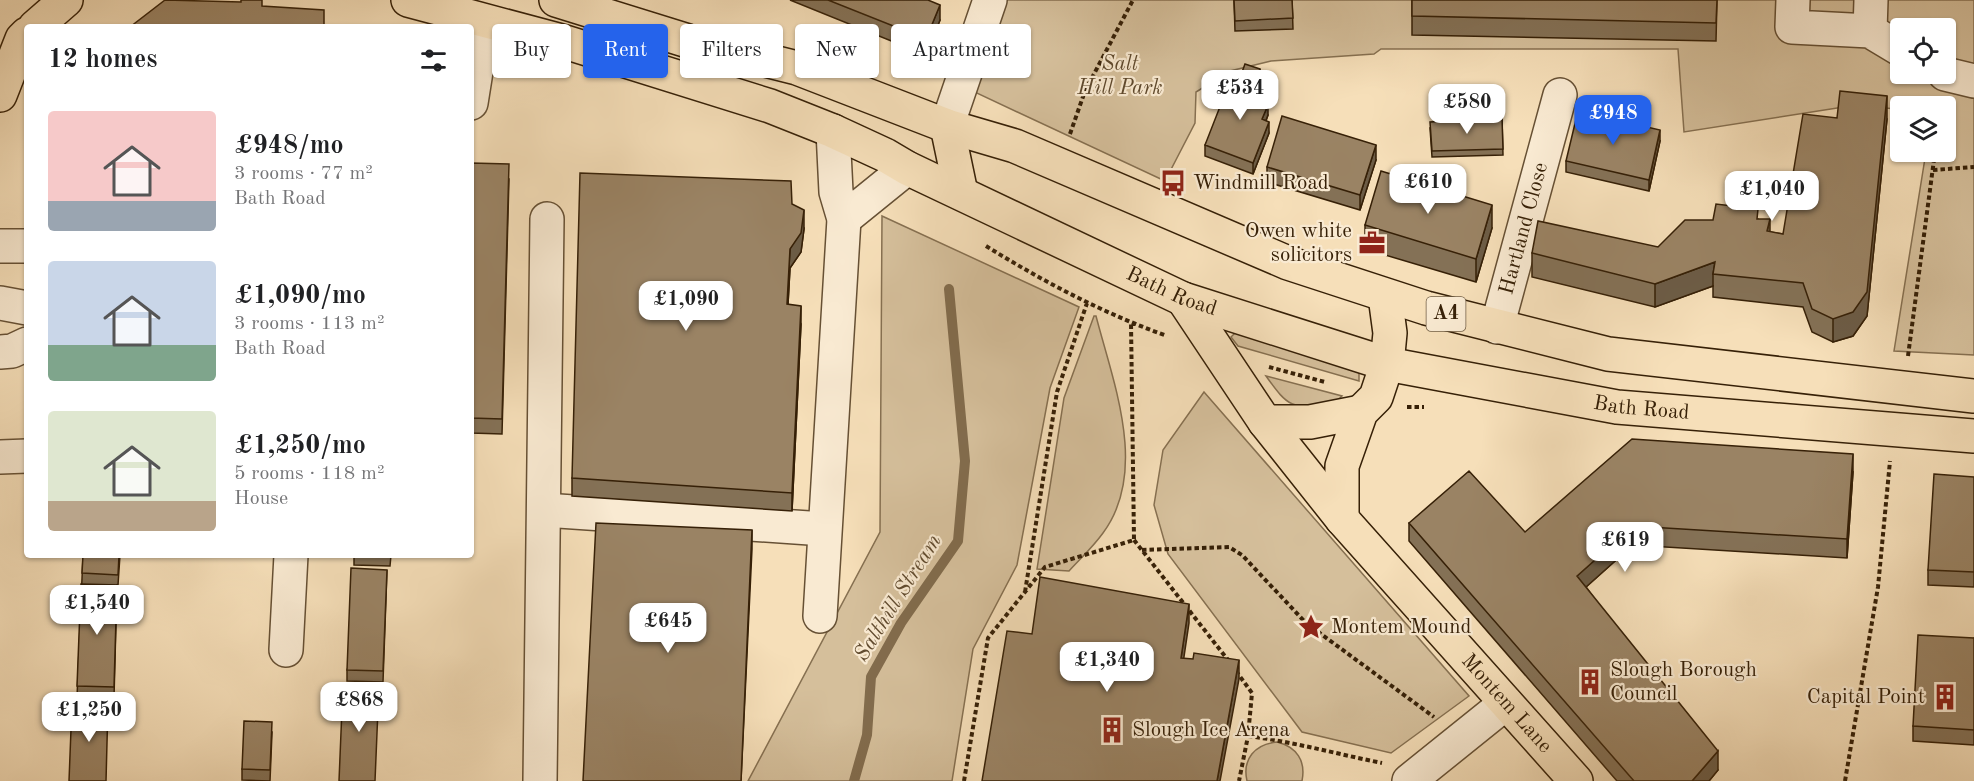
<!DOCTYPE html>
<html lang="en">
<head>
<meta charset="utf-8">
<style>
  body { margin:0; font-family:"Old Standard TT",serif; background:#f6f6f6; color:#202124; height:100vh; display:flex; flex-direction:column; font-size:22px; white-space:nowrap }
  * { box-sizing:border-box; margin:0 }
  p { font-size:20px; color:#757577 }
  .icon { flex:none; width:33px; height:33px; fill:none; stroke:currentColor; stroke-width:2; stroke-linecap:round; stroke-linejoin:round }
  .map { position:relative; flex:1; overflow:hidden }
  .panel { position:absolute; left:24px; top:24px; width:450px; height:534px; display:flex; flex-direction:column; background:#fff; border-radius:6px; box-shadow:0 2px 4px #0004 }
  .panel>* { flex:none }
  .guide { position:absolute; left:492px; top:24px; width:570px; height:54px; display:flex; gap:12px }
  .tools { position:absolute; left:1890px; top:18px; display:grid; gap:12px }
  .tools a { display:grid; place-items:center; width:66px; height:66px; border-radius:6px; background:#fff; box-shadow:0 2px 4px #0004; font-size:30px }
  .price { position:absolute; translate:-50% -51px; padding:0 14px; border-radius:12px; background:#fff; color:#222; font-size:20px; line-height:39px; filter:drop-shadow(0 2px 3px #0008) }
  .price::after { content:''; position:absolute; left:50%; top:36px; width:18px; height:14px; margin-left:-9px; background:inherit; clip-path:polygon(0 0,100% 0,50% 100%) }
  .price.current { background:#2563eb; color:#fff }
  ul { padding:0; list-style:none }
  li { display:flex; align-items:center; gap:18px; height:150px; padding:0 24px }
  li span { display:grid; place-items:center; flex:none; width:168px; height:120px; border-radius:6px; color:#555 }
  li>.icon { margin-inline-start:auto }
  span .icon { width:72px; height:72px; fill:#fffc; stroke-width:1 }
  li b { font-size:26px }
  h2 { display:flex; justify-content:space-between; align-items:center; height:72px; padding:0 24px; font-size:26px }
  .tag { padding:0 21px; border-radius:6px; background:#fff; box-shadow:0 2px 4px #0004; font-size:21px; line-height:54px }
  .tag.current { background:#2563eb; color:#fff }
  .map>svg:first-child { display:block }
</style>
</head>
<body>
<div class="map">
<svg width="1974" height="781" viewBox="0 0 1974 781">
  <rect width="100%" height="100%" fill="#f6dfb9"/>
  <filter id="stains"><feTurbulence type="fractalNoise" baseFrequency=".00333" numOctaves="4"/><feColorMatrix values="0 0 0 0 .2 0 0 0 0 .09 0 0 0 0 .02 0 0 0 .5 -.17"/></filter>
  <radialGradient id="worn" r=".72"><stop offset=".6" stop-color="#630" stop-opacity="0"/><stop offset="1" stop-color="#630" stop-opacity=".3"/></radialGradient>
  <path fill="#d5bf9b" stroke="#867051" stroke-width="1.5" fill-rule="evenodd" d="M1004,0H1974V355L1894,351L1926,152H1946V106H1900V109L1850,106L1684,132L1678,49H1381L1374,54L1271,61L1230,71L1196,92L1195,123L1165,181L966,88ZM1900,28H1946V74H1900Z
    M882,216L1079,307L1050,388L1017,565L973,649L952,781H748L880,532Z
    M1094,316H1096C1113,382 1149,471 1103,533C1093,547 1080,559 1069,571L1037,569L1064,398Z
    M1235,333L1359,371V381L1238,346L1231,337Z
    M1266,376L1342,396L1334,404C1292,408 1290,410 1266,376Z
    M1204,392L1469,696L1391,753L1302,732L1168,554L1154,505L1163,450Z
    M1277,742C1297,747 1306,761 1302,781H1247C1242,759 1255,744 1277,742Z"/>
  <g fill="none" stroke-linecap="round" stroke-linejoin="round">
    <path stroke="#826c4d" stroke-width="10" d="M854,781L867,735L871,677L901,623L958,541L965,461L949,289"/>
    <g stroke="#665034" stroke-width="36">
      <g id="minor">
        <path d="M1793,0L1792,27L1870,31L1900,49"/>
        <path d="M1870,31L1871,0"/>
        <path d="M1945,74L1974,81"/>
        <path d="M471,103L484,21"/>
        <path d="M947,126L990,0"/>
        <path d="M844,219L907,168"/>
        <path d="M0,246H27"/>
        <path d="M0,303L27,308"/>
        <path id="s1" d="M1497,327L1560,95"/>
        <path d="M0,352L12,351L27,344"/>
        <path d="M0,457L27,456"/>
        <path d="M544,510L824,529"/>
        <path d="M820,616L844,219L836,192L833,131"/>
        <path d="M286,650L291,555"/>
        <path d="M540,781L547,219"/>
        <path d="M1409,781L1506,703"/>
      </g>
    </g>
    <g stroke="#362007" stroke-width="36">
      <g id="major">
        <path id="s2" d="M408,0L565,42L770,106L833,131L885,155L907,168L1183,299L1387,364L1617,407L1974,436"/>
        <path d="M556,0L688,41L797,68L947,126L1015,146L1288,263L1426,308L1608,354L1974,396"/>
        <path d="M35,27L66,0"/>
        <path d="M0,95L22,39L27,34"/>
        <path d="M947,126L961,193"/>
        <path id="s3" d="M1183,299L1265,422L1342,519L1576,781"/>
        <path d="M1265,422H1310L1361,412"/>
        <path d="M1342,519V466L1361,412L1376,397L1387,364L1390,333L1385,296"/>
      </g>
    </g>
    <path stroke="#362007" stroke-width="4" stroke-dasharray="4.5 3" stroke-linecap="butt" d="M1070,134L1085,91L1133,0
      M1933,170L1974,167
      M986,246C1044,282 1103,313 1167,336
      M1908,356L1935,152
      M1269,367L1325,382
      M1407,407H1424
      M1134,540L1228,660
      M1142,550L1229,547L1242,555L1306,623L1434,717
      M1025,592L1057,392L1087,303
      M1236,671L1252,693L1248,736L1239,781
      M1248,736C1294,742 1337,754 1382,763
      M964,781L988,638L1045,567L1134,540L1131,323
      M1845,781L1878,587L1890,461"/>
    <use href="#minor" stroke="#f9ead2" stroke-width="33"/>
    <use href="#major" stroke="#f6dfb9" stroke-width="33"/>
  </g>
  <path fill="#847156" stroke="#362007" stroke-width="1.5" d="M790,0H928L940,20L926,55Z
    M1234,0H1292L1293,29L1235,31Z
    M1412,0H1717L1716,41L1412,35Z
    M1260,80L1253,99L1268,115L1266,121L1269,133L1253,174L1205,156V145L1231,102Z
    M1502,118L1503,155L1432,157L1430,128Z
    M1837,118L1887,119L1867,316L1853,336L1833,342L1812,332L1803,307L1713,297V286L1655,307L1532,277V253L1658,247L1758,219L1770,232L1783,234Z
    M1660,141L1649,191L1566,172V161Z
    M1376,160L1360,210L1267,182V167Z
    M471,178L509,179L502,434L471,433Z
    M1365,225L1492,228L1476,282L1365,249Z
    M804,229L801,252L790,268L788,304L801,324L792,511L572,496V478Z
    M1853,472L1847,558L1633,545L1586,587L1718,770L1709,781H1617L1409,541V523L1525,532Z
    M1974,477V587L1928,585V570Z
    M83,555H120L118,585H117L114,698L77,697Z
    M354,555H391L390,566L354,565Z
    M387,570L383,682L347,681V670Z
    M1974,638V745L1913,741V726Z
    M272,733L270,781L242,780V769Z"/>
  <path fill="#6c5c46" stroke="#362007" stroke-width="1.5" d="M940,5V20L926,55V39Z
    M1260,69V80L1250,108V97Z
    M1887,96V119L1867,316L1853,336L1833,342V319Z
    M1268,105V115L1262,130V119Z
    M1269,122V133L1253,174V163Z
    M1660,130V141L1649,191V180Z
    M1376,145V160L1360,210V195Z
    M1492,205V228L1476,282V259Z
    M804,210V229L801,252L790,268L787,323V304L790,249Z
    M1770,219V243L1767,231Z
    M1715,262L1713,274V286L1655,307V284Z
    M801,306V324L792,511V493Z
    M1853,454V472L1847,558V539Z
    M1633,526V545L1577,595V576Z
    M752,530V549L741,781Z
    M1189,604V623L1181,677V658Z
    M1239,660V679L1220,781H1217Z
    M1718,751V770L1709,781H1692Z"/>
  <path fill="#9a8364" stroke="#362007" stroke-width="1.5" d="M165,0L241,2V0H262V6L324,10V27H130Z
    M828,0H928L940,5L926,39Z
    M1234,0H1292L1293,18L1235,21Z
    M1412,0H1717L1716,23L1412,16Z
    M1245,64L1260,69L1250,97L1268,105L1262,119L1269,122L1253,163L1205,145L1223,99L1231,102Z
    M1840,91L1887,96L1867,292L1853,312L1833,319L1812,309L1803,283L1713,274L1715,262L1655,284L1532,253L1538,221L1658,247L1685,220H1713L1716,204L1758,209L1757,219H1770L1767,231L1783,234L1803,114L1837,118Z
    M1578,111L1660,130L1649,180L1566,161Z
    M1282,116L1376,145L1360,195L1267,167Z
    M1502,118L1503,149L1432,151L1430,122Z
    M471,163L509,164L502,419L471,418Z
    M1381,171L1492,205L1476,259L1365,225Z
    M580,173L791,181L792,204L804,210L801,233L790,249L787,304L801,306L792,493L572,478Z
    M1632,439L1853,454L1847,539L1633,526L1577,576L1718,751L1692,781H1634L1409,523L1469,471L1525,532Z
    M1934,474L1974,477V572L1928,570Z
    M596,523L752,530L741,781H583Z
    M83,555H119L118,575L82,573Z
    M351,568L387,570L383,671L347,670Z
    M1040,577L1189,604L1181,658L1193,659L1194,653L1239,660L1217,781H982L1007,631L1032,634Z
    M81,584L117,585L114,687L77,686Z
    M1918,635L1974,638V730L1913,726Z
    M343,684L379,685L375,781H339Z
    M72,704L108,705L106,781H69Z
    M244,721L272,722L270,770L242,769Z"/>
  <defs>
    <g id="bus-bare" transform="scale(2.07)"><path d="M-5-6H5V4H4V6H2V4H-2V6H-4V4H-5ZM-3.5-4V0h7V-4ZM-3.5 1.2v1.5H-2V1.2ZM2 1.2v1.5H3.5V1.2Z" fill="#8f2418" stroke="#f9ead2" stroke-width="2.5" paint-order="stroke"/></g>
    <g id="office-bare" transform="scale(2.07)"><path d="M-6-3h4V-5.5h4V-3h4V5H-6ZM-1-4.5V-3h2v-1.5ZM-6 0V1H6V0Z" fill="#8f2418" stroke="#f9ead2" stroke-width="2.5" paint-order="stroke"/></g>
    <g id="sight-bare" transform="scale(2.07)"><path d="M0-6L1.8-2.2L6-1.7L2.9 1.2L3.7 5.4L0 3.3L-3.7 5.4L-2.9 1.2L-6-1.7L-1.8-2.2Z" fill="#8f2418" stroke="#f9ead2" stroke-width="2.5" paint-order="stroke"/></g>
    <g id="building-bare" transform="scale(2.07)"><path d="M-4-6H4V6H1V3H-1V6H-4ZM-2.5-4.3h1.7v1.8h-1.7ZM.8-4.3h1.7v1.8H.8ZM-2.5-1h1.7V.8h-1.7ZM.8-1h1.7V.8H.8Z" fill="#8f2418" stroke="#f9ead2" stroke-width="2.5" paint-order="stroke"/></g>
  </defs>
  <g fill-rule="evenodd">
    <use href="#bus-bare" x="1173" y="183"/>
    <use href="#office-bare" x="1372" y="243"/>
    <use href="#sight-bare" x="1311" y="627"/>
    <use href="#building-bare" x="1590" y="682"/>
    <use href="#building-bare" x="1945" y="697"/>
    <use href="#building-bare" x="1112" y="730"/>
  </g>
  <g text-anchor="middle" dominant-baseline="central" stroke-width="4.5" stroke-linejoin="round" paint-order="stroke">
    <rect fill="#f9ead2" stroke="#705d44" stroke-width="1.5" x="1426.5" y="297" width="39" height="34" rx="4.5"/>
    <g font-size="20" font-weight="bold" fill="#362007">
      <text x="1446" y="314">A4</text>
    </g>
    <g font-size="21" font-style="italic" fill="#5e482c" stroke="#f9ead2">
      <text x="1120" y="64">Salt<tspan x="1120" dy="24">Hill Park</tspan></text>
    </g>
    <g font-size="21" fill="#362007" stroke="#f9ead2" text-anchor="start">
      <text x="1193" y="183">Windmill Road</text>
      <text x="1352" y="231" text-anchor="end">Owen white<tspan x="1352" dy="24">solicitors</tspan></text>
      <text x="1331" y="627">Montem Mound</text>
      <text x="1610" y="670">Slough Borough<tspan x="1610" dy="24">Council</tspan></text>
      <text x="1925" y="697" text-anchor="end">Capital Point</text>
      <text x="1132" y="730">Slough Ice Arena</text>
    </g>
    <g font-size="21" fill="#362007" stroke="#f9ead2">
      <text stroke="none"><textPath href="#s1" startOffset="102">Hartland Close</textPath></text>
      <text stroke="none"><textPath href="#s2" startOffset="820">Bath Road</textPath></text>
      <text stroke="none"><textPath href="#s2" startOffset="1306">Bath Road</textPath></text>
      <text stroke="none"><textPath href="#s3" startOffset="519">Montem Lane</textPath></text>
    </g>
    <g font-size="22" font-style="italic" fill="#624c30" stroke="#f9ead2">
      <text transform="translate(898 598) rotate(-58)">Salthill Stream</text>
    </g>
  </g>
  <rect width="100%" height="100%" filter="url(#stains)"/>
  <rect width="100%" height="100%" fill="url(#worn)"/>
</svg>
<div class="tools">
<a><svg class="icon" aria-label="locate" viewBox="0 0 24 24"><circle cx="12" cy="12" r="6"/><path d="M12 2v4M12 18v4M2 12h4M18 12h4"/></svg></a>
<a><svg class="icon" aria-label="layers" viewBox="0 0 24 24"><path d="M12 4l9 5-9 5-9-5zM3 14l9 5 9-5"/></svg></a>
</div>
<b class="price" style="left:1240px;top:121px">£534</b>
<b class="price" style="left:1467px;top:135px">£580</b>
<b class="price current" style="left:1613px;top:146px">£948</b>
<b class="price" style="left:1428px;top:215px">£610</b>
<b class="price" style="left:1772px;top:222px">£1,040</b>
<b class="price" style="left:686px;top:332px">£1,090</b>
<b class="price" style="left:1625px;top:573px">£619</b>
<b class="price" style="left:97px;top:636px">£1,540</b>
<b class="price" style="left:668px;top:654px">£645</b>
<b class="price" style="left:1107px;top:693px">£1,340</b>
<b class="price" style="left:359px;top:733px">£868</b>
<b class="price" style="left:89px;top:743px">£1,250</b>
<div class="guide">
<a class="tag">Buy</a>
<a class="tag current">Rent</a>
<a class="tag">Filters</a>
<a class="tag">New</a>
<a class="tag">Apartment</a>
</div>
<section class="panel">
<h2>12 homes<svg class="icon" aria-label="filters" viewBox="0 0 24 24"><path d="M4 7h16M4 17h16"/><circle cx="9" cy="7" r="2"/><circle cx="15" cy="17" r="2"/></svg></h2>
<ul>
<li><span style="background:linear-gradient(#f6c9c9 75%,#9aa5b1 0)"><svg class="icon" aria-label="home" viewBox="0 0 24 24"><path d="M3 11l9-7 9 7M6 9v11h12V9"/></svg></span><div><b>£948/mo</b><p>3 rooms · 77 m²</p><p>Bath Road</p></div></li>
<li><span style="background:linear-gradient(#c9d6e8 70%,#7fa58c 0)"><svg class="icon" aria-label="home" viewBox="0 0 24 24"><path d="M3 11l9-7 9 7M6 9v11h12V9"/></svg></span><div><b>£1,090/mo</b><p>3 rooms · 113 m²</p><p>Bath Road</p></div></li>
<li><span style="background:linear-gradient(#dfe7d0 75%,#b9a48a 0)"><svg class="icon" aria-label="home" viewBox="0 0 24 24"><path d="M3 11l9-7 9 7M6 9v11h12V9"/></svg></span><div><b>£1,250/mo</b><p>5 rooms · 118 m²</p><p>House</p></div></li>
</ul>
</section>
</div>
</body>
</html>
